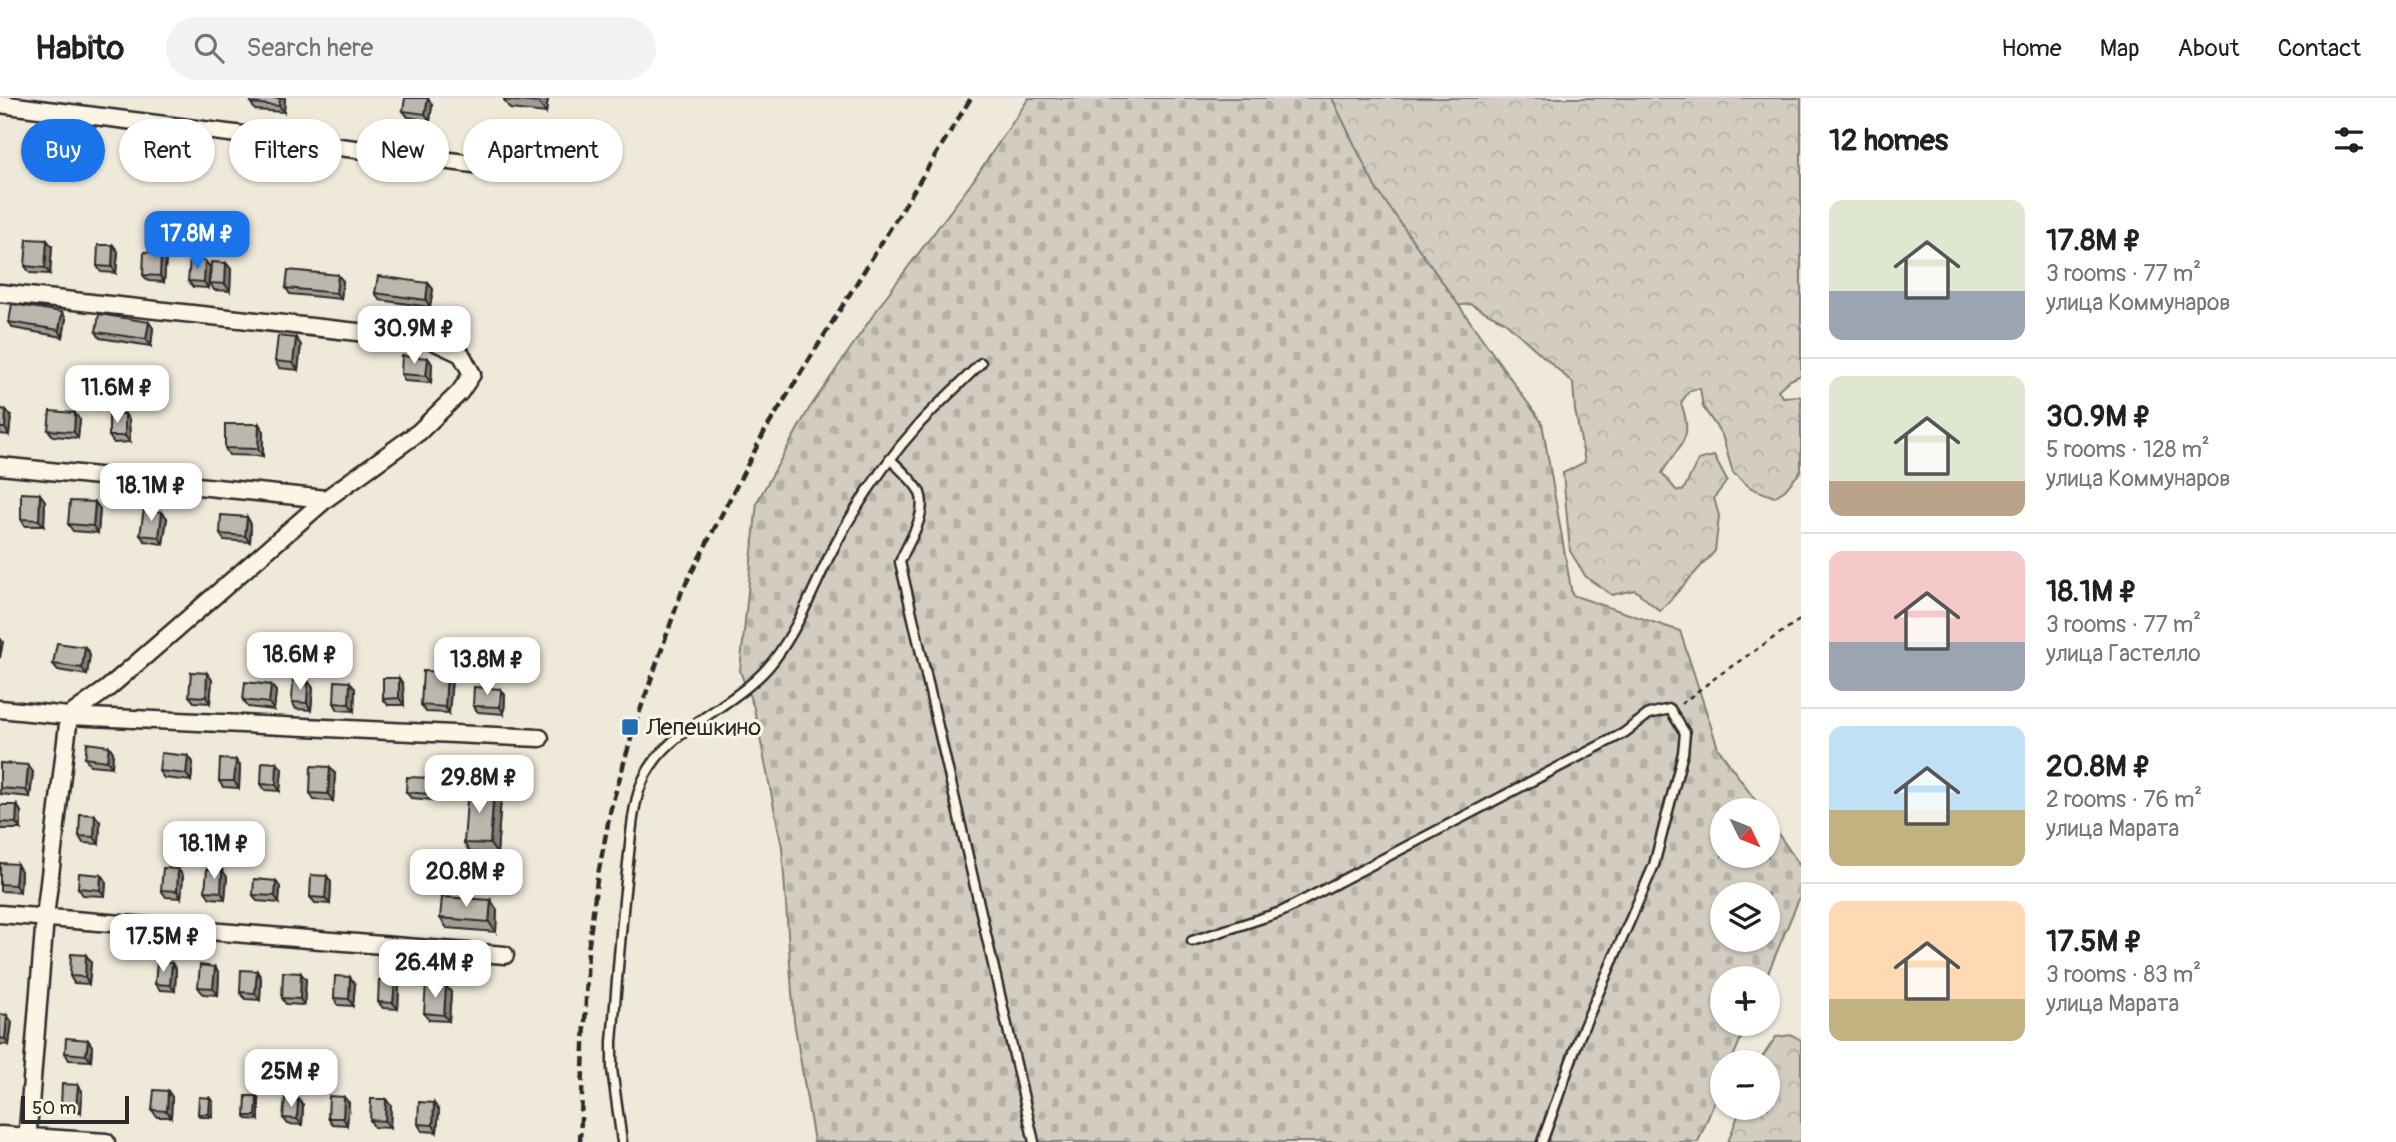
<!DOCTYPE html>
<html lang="en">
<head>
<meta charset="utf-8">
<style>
  body { margin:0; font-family:Pangolin,sans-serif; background:#f2f2f2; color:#202124; height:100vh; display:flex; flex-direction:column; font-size:26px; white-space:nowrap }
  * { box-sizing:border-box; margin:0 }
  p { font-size:23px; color:#757577 }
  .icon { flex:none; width:38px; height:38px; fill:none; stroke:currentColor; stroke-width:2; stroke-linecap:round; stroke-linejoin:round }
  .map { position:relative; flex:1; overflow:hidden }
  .details { display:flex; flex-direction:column; background:#fff; width:595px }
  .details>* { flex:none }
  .banner { position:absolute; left:21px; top:21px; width:665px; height:63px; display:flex; gap:14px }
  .needle { width:46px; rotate:133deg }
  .controls { position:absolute; left:1710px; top:700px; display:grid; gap:14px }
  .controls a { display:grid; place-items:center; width:70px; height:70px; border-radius:50%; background:#fff; box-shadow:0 2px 5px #0004; font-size:35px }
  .scale { position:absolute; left:21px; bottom:18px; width:108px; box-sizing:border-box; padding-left:7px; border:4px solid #2b2b2b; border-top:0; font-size:19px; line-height:24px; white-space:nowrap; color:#2b2b2b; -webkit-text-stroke:5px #fcf5e5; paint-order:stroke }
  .price { position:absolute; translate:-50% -60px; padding:0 16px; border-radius:14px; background:#fff; color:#222; font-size:23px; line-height:46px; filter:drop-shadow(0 2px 4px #0008) }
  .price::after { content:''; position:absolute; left:50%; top:42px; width:21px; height:16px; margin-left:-10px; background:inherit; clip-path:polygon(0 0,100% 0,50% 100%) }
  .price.current { background:#1a73e8; color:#fff }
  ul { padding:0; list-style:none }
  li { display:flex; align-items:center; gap:21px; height:175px; padding:0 28px }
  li+li { border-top:2px solid #e0e0e0 }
  li span { display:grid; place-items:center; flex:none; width:196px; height:140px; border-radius:14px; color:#555 }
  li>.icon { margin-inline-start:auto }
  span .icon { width:84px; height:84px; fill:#fffc; stroke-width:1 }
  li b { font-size:30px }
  h2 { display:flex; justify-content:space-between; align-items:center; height:84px; padding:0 28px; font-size:30px }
  .pill { padding:0 24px; border-radius:32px; background:#fff; box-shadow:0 2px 5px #0004; font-size:24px; line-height:63px }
  .pill.current { background:#1a73e8; color:#fff }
  header { display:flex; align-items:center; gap:42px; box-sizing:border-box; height:98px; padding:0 35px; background:#fff; border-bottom:2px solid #e0e0e0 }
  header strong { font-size:33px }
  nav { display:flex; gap:38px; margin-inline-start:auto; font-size:24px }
  .search { width:490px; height:63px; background:#f2f2f2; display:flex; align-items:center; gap:18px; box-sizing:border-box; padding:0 24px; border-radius:38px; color:#757577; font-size:26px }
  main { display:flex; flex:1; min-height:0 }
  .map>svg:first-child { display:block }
</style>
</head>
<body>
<header>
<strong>Habito</strong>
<div class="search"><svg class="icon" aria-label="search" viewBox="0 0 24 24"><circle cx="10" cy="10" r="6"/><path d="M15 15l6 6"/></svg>Search here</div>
<nav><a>Home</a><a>Map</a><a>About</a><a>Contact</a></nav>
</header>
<main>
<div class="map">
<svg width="1801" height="1044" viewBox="0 0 1801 1044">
  <defs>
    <pattern id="forest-crowns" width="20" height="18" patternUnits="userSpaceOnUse" patternTransform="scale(1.75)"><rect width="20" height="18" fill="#d2cdc0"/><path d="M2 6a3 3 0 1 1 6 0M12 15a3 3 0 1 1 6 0" fill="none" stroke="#b4b0a5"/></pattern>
    <pattern id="cemetery-stones" width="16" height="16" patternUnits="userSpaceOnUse" patternTransform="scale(1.75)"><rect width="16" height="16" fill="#d2cdc0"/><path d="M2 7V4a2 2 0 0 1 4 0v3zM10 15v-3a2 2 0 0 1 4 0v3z" fill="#b4b0a5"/></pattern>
  </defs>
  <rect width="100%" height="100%" fill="#efe9da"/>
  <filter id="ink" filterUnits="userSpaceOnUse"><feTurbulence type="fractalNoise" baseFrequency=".0143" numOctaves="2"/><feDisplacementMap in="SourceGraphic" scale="14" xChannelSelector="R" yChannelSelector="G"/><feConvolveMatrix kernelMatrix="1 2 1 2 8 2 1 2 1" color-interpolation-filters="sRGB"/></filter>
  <g filter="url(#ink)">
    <path fill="url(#forest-crowns)" stroke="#7e7c76" stroke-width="2" d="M1181,0H1801V277L1788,283L1778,292L1782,299L1799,298L1801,300V373L1785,392L1774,399L1751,390L1733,375L1722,337L1703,309L1700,290L1689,293L1681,305C1695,343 1679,346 1662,375L1676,392L1683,393L1698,362L1714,358L1727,383L1714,400L1719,418L1715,453L1660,513L1635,492L1612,497L1586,479L1570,453L1563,375L1585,364L1575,312L1573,285L1505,224L1470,206L1454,208Z
      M1792,937L1801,942V1044H1728L1741,1010H1768V964H1759L1776,939Z"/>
    <path fill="url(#cemetery-stones)" stroke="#7e7c76" stroke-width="2" fill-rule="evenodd" d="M1029,0H1332L1375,89L1542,325L1572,497L1680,533L1718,650L1762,712H1722V758H1768V721L1801,769V796L1766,880H1722V926H1747L1731,964H1722V986L1698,1044H814L794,923L782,749L754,610L740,573L757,404L809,311L887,197L970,87ZM1722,796H1768V842H1722Z"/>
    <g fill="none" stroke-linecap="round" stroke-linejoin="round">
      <g stroke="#2b2b2b" stroke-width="13">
        <path id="service" d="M890,361C898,369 917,386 920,395C928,417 908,444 900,464L1034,1044
          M1192,843L1281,814L1624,635L1649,616L1670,611L1685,635L1683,655L1654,767L1579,940L1542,1044
          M622,1044L612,971V944C617,884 621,824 628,765C631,739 632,711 641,687C663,629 737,611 774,562C799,529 813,491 831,455C855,408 886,363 921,324C940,304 961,285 981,265"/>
      </g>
      <g stroke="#2b2b2b" stroke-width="21">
        <path id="minor" d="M0,6L497,69
          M0,195L431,242L461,256L472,276L460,294L419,334L326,401L107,591L69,618L45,819L27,1044
          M0,368L326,401
          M0,611L69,618L540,640
          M0,816L505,857
          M0,1037L106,1044"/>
      </g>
      <path stroke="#2b2b2b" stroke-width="2.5" stroke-dasharray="5 5" stroke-linecap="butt" d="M1681,606L1719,577L1801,521"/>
      <use href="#service" stroke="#fcf5e5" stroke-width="8"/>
      <use href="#minor" stroke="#fcf5e5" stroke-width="16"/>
      <path stroke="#2b2b2b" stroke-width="4.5" stroke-dasharray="10 5" stroke-linecap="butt" d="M580,1044L588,853L597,782L611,710L634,630L682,493L765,333L971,0"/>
    </g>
    <path fill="#a29d94" stroke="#2b2b2b" stroke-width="2" d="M285,0L284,14L255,12L251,5Z
      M504,0H548L546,15L510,11L504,2Z
      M432,7L430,23L408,19L403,13Z
      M113,147L118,154L116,175L101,174L97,168Z
      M52,148L50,176L30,175L25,168Z
      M166,161L164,184L148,183L143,177Z
      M205,163L210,169L208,190L193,189L188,183Z
      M226,165L231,171L230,193L214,192L210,185Z
      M343,183L341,201L290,196L286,190Z
      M428,185L433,191L430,209L380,202L375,195Z
      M66,221L63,239L13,230L9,224Z
      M153,230L151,248L100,240L96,234Z
      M296,240L301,247L298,272L279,270L275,263Z
      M428,260L432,266L431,285L405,283L401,276Z
      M0,311L6,312L11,318L9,337L0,336Z
      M125,316L129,322L130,344L114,345L109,338Z
      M80,322L78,340L53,338L48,332Z
      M259,326L263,333V358L229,357L225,350Z
      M40,396L45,403L44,428H25L21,421Z
      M95,404L100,411L98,435L73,433L68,426Z
      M162,414L167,420L163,446L145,443L140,437Z
      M247,419L251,426L250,444L224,442L220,436Z
      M85,549L90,556L87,577L58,572L53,566Z
      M207,575L212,582L210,605L194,604L189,598Z
      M399,580L403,586L404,607H388L383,601Z
      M452,581L449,615L426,614L421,607Z
      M308,583L313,590L311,612L296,611L292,604Z
      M355,591L354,613L338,612L334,605Z
      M501,591L505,597L504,616L478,614L473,608Z
      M276,593L274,612L248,609L243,602Z
      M109,648L113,654L112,669L90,667L85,660Z
      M188,658L193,664L191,683L164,680L159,673Z
      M0,665L33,674L30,699L0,696Z
      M277,665L282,671L280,693L265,692L261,686Z
      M240,668L239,690L223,689L219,683Z
      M335,676L333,703L314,702L310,695Z
      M434,687L433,702L411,700L406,694Z
      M501,699L497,756L470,754L464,745Z
      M0,707H17L21,714V731H0Z
      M100,724L99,746L83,745L79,738Z
      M0,765L21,773L20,794L0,793Z
      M178,771L183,778L181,800L166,799L161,792Z
      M222,772L227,779L225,801L210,800L205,793Z
      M327,778L331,784L330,806L315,805L310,799Z
      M106,783L105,798L83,797L78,790Z
      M280,789L279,805L257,803L253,797Z
      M497,812L496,834L447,830L440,820Z
      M86,857L91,864L89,886L74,885L70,878Z
      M215,869L219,875L218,897L203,896L198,889Z
      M176,871L175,893L160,892L155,886Z
      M257,873L261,880L260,902L245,901L240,894Z
      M350,879L355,886L353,908L338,907L334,900Z
      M306,882L304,907L286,906L282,900Z
      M395,883L399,889L398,911L383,910L378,904Z
      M446,888L451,894L449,923L429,922L424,915Z
      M0,916L12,924L9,947L0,946Z
      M88,942L92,948L91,963L69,962L65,955Z
      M78,987L82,993L81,1015L66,1014L61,1008Z
      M168,993L172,999L171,1019H157L152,1012Z
      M257,998L259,1001V1022L247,1021L245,1018Z
      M210,1000L213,1003L212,1019H200L198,1016Z
      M349,1005L347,1027L332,1026L328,1020Z
      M303,1007L302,1027L288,1026L283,1020Z
      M391,1008L390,1030L374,1029L370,1022Z
      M439,1012L437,1034L422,1033L418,1026Z"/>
    <path fill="#848078" stroke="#2b2b2b" stroke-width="2" d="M280,0H285L284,14L279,8Z
      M428,0L432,7L430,23L425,16Z
      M540,0H548L546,15L539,5Z
      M47,142L52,148L50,176L45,170Z
      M113,147L118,154L116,175L112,169Z
      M161,155L166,161L164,184L160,178Z
      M205,163L210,169L208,190L204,184Z
      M226,165L231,171L230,193L225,186Z
      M338,177L343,183L341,201L336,195Z
      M428,185L433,191L430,209L426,202Z
      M62,214L66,221L63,239L59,232Z
      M149,224L153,230L151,248L146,241Z
      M296,240L301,247L298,272L293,265Z
      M428,260L432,266L431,285L426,278Z
      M6,312L11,318L9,337L5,330Z
      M75,315L80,322L78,340L74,334Z
      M125,316L129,322L130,344L125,338Z
      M259,326L263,333V358L258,351Z
      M40,396L45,403L44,428L39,422Z
      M95,404L100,411L98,435L93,428Z
      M162,414L167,420L163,446L159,439Z
      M247,419L251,426L250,444L245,438Z
      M0,540L3,544L0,560Z
      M85,549L90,556L87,577L82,570Z
      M447,574L452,581L449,615L445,609Z
      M207,575L212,582L210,605L206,599Z
      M399,580L403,586L404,607L399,600Z
      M308,583L313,590L311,612L307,605Z
      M350,584L355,591L354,613L349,606Z
      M271,587L276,593L274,612L269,605Z
      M501,591L505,597L504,616L500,609Z
      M109,648L113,654L112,669L107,663Z
      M188,658L193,664L191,683L186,676Z
      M236,662L240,668L239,690L234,683Z
      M277,665L282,671L280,693L276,687Z
      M28,667L33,674L30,699L26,692Z
      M330,669L335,676L333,703L328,696Z
      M429,680L434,687L433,702L428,696Z
      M494,690L501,699L497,756L490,746Z
      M17,707L21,714V731L16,725Z
      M95,717L100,724L99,746L94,739Z
      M17,766L21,773L20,794L15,787Z
      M178,771L183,778L181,800L177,793Z
      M222,772L227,779L225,801L221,794Z
      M101,777L106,783L105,798L100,792Z
      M327,778L331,784L330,806L325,800Z
      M276,783L280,789L279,805L275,798Z
      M491,802L497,812L496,834L489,824Z
      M86,857L91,864L89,886L85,879Z
      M172,865L176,871L175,893L170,887Z
      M215,869L219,875L218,897L213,890Z
      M257,873L261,880L260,902L255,895Z
      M301,875L306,882L304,907L300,901Z
      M350,879L355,886L353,908L349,901Z
      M395,883L399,889L398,911L393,905Z
      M446,888L451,894L449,923L444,917Z
      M7,917L12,924L9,947L5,941Z
      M88,942L92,948L91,963L86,957Z
      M78,987L82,993L81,1015L76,1009Z
      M168,993L172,999L171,1019L167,1013Z
      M257,998L259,1001V1022L256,1018Z
      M344,999L349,1005L347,1027L343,1020Z
      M210,1000L213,1003L212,1019L209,1016Z
      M298,1001L303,1007L302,1027L297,1021Z
      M386,1001L391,1008L390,1030L385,1023Z
      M434,1005L439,1012L437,1034L433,1027Z"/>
    <path fill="#bcb7ac" stroke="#2b2b2b" stroke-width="2" d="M251,0H280L279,8L251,5Z
      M405,0H428L425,16L403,13Z
      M504,0H540L539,5L504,2Z
      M27,141L47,142L45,170L25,168Z
      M98,147H113L112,169L97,168Z
      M144,154L161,155L160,178L143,177Z
      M190,162L205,163L204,184L188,183Z
      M211,164L226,165L225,186L210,185Z
      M288,172L338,177L336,195L286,190Z
      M378,178L428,185L426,202L375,195Z
      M12,206L62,214L59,232L9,224Z
      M99,216L149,224L146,241L96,234Z
      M278,238L296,240L293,265L275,263Z
      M402,258L428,260L426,278L401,276Z
      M0,311L6,312L5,330H0Z
      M50,313L75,315L74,334L48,332Z
      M109,316H125V338H109Z
      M225,326H259L258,351L225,350Z
      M21,395L40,396L39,422L21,421Z
      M70,403L95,404L93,428L68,426Z
      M144,411L162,414L159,439L140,437Z
      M221,417L247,419L245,438L220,436Z
      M57,545L85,549L82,570L53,566Z
      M423,573L447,574L445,609L421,607Z
      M191,574L207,575L206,599L189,598Z
      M383,580H399V600L383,601Z
      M293,582L308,583L307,605L292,604Z
      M335,583L350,584L349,606L334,605Z
      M245,584L271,587L269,605L243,602Z
      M474,589L501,591L500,609L473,608Z
      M87,645L109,648L107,663L85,660Z
      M161,655L188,658L186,676L159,673Z
      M220,661L236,662L234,683H219Z
      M262,664L277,665L276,687L261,686Z
      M0,665L28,667L26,692L0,690Z
      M311,668L330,669L328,696L310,695Z
      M407,679L429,680L428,696L406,694Z
      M468,688L494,690L490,746L464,745Z
      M0,707H17L16,725L0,724Z
      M80,716L95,717L94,739L79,738Z
      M0,765L17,766L15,787L0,786Z
      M163,770L178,771L177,793L161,792Z
      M207,771L222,772L221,794L205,793Z
      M79,775L101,777L100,792L78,790Z
      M311,777L327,778L325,800L310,799Z
      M254,781L276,783L275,798L253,797Z
      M442,799L491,802L489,824L440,820Z
      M71,856L86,857L85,879L70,878Z
      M157,864L172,865L170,887L155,886Z
      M200,867L215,869L213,890L198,889Z
      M241,872L257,873L255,895L240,894Z
      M283,874L301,875L300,901L282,900Z
      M335,878L350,879L349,901L334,900Z
      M379,882L395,883L393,905L378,904Z
      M426,886L446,888L444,917L424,915Z
      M0,916L7,917L5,941L0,940Z
      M66,940L88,942L86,957L65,955Z
      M62,986L78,987L76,1009L61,1008Z
      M154,992L168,993L167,1013L152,1012Z
      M246,998H257L256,1018H245Z
      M329,998L344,999L343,1020H328Z
      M199,999L210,1000L209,1016H198Z
      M285,1000L298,1001L297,1021L283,1020Z
      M371,1001H386L385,1023L370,1022Z
      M419,1004L434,1005L433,1027L418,1026Z"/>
  </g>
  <rect fill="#1f6fb2" stroke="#fcf5e5" stroke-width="2.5" x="621" y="620" width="18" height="18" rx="3.5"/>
  <g text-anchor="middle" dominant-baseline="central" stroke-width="6" stroke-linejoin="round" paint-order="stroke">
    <g font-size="24" fill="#2b2b2b" stroke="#fcf5e5" text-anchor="start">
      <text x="646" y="629">Лепешкино</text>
    </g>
  </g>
</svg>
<div class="controls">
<a><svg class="needle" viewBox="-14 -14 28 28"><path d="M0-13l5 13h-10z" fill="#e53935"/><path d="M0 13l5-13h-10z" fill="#757577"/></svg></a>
<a><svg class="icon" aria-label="layers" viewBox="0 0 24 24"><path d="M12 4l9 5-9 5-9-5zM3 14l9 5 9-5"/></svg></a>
<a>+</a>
<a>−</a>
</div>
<div class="scale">50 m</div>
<b class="price current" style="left:197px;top:173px">17.8M ₽</b>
<b class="price" style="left:414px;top:268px">30.9M ₽</b>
<b class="price" style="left:117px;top:327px">11.6M ₽</b>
<b class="price" style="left:151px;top:425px">18.1M ₽</b>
<b class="price" style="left:300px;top:594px">18.6M ₽</b>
<b class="price" style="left:487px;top:599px">13.8M ₽</b>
<b class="price" style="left:479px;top:717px">29.8M ₽</b>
<b class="price" style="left:214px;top:783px">18.1M ₽</b>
<b class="price" style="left:466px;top:811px">20.8M ₽</b>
<b class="price" style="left:163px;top:876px">17.5M ₽</b>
<b class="price" style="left:435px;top:902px">26.4M ₽</b>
<b class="price" style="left:291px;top:1011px">25M ₽</b>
<div class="banner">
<a class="pill current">Buy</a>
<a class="pill">Rent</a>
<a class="pill">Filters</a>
<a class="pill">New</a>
<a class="pill">Apartment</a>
</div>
</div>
<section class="details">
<h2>12 homes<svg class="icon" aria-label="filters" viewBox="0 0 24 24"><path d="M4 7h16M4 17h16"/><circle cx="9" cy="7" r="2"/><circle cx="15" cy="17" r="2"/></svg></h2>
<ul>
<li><span style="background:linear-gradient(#dfe7d0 65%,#9aa5b1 0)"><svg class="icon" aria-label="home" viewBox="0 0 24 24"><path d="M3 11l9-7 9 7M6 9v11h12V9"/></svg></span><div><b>17.8M ₽</b><p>3 rooms · 77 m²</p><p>улица Коммунаров</p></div></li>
<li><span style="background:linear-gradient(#dfe7d0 75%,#b9a48a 0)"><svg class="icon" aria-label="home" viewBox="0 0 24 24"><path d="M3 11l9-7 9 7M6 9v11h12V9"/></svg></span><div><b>30.9M ₽</b><p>5 rooms · 128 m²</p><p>улица Коммунаров</p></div></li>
<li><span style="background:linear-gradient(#f6c9c9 65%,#9aa5b1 0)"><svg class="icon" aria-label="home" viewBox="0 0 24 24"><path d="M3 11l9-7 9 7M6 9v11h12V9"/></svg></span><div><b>18.1M ₽</b><p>3 rooms · 77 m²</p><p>улица Гастелло</p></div></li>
<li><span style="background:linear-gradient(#bfe0f5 60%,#c2b280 0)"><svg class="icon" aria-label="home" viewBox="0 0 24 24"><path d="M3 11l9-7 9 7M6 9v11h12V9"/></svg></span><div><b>20.8M ₽</b><p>2 rooms · 76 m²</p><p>улица Марата</p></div></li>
<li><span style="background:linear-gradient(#ffd9b3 70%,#c2b280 0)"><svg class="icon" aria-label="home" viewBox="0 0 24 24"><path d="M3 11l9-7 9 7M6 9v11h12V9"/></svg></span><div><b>17.5M ₽</b><p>3 rooms · 83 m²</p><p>улица Марата</p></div></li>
</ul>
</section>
</main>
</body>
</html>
